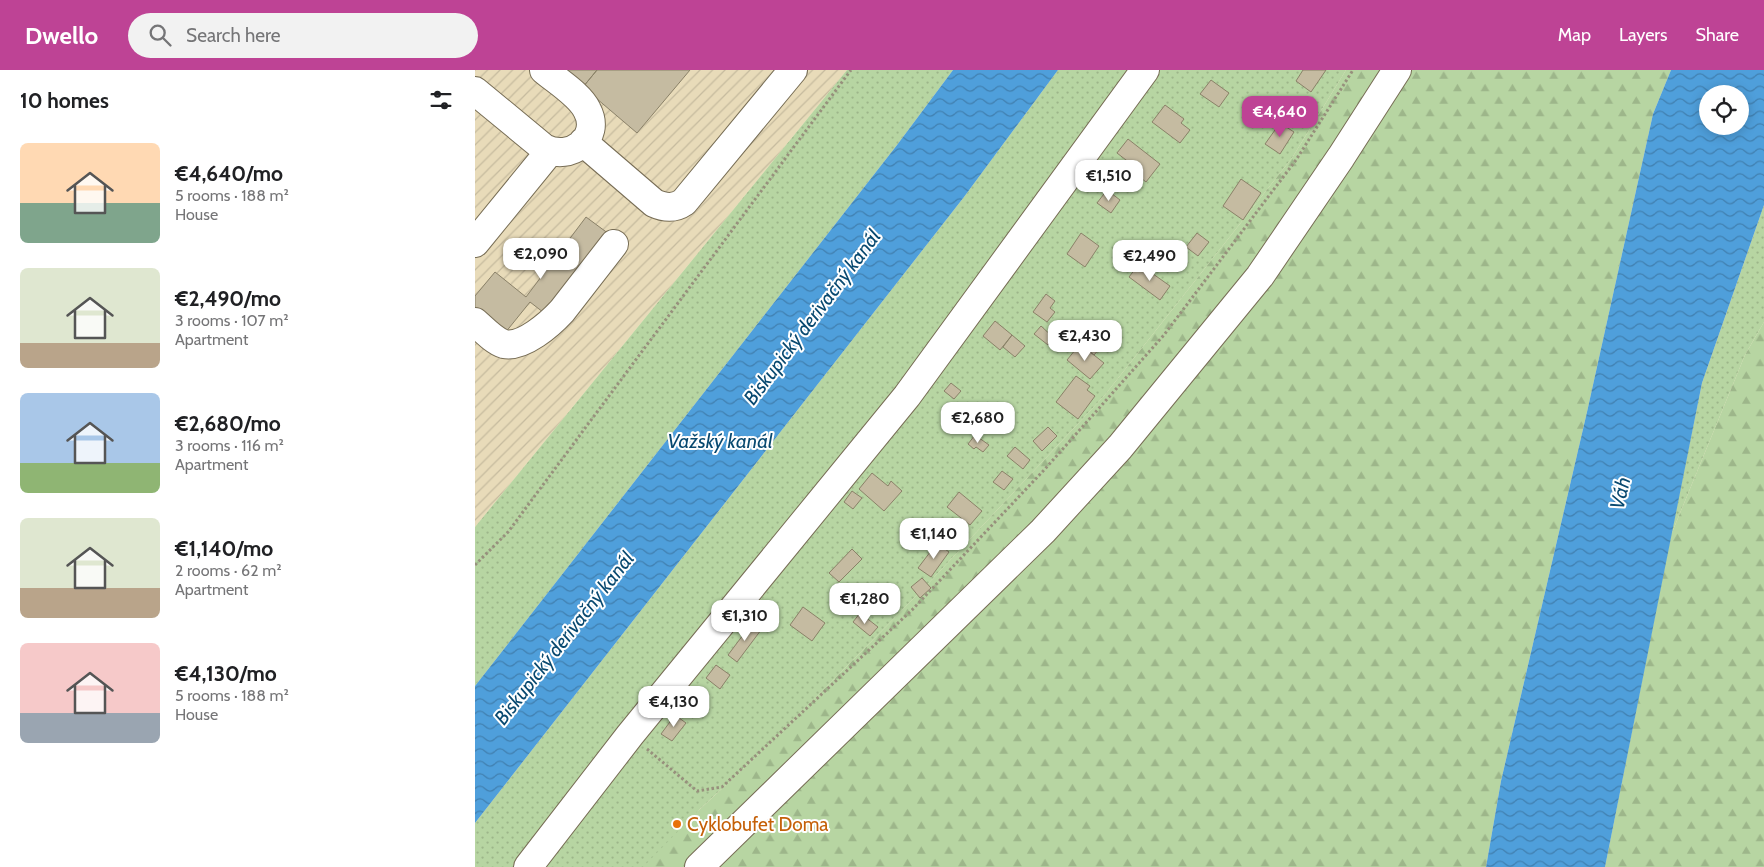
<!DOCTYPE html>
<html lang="en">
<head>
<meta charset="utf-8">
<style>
  body { margin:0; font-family:Cabin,sans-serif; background:#f2f2f2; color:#202124; height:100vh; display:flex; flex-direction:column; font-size:19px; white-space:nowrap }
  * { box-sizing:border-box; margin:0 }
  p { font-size:16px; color:#757577 }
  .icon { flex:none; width:28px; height:28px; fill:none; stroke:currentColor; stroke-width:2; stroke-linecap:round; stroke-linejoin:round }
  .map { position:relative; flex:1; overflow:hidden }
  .drawer { display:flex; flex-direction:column; background:#fff; width:475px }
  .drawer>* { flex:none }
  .controls { position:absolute; left:1224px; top:15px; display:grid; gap:10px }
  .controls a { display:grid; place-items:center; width:50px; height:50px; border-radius:50%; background:#fff; box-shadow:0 2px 12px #0003; font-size:25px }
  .price { position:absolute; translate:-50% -42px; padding:0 11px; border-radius:10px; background:#fff; color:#222; font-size:16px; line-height:32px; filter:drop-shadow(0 1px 2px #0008) }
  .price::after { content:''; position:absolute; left:50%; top:30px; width:15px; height:11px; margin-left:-8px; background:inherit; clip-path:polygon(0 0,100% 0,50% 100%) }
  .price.on { background:#be4395; color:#fff }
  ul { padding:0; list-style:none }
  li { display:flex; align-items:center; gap:15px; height:125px; padding:0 20px }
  li span { display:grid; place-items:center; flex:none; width:140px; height:100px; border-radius:8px; color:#555 }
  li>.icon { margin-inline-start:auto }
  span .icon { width:60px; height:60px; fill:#fffc; stroke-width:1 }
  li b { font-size:21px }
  h2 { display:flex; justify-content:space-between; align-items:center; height:60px; padding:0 20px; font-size:21px }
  header { display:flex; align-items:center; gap:30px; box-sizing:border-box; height:70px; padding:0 25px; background:#be4395; color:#fff }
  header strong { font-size:24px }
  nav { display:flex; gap:28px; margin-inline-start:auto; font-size:18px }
  .search { width:350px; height:45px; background:#f2f2f2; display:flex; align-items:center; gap:12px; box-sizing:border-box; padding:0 18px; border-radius:28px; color:#757577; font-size:19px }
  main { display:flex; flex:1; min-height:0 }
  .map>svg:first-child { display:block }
</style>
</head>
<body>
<header>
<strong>Dwello</strong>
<div class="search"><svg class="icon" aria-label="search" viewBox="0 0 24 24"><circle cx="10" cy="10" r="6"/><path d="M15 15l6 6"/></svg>Search here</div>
<nav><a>Map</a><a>Layers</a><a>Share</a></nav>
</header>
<main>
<section class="drawer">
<h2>10 homes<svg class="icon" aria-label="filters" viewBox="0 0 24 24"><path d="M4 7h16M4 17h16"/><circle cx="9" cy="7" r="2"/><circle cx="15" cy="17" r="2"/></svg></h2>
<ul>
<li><span style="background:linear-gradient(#ffd9b3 60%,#7fa58c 0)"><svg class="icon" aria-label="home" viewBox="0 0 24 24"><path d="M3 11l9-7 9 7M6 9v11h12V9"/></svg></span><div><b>€4,640/mo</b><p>5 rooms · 188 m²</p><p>House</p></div></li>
<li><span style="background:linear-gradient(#dfe7d0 75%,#b9a48a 0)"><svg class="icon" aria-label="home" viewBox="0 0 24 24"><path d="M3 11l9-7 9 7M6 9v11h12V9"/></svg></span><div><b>€2,490/mo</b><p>3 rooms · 107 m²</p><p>Apartment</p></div></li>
<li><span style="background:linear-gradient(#a9c7e8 70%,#8fb573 0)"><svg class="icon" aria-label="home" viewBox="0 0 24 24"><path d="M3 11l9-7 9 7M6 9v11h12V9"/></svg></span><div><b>€2,680/mo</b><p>3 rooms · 116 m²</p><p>Apartment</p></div></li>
<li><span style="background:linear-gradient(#dfe7d0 70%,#b9a48a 0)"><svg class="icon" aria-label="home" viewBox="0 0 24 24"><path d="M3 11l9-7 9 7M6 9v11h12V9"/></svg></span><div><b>€1,140/mo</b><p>2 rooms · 62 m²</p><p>Apartment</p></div></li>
<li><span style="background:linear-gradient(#f6c9c9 70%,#9aa5b1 0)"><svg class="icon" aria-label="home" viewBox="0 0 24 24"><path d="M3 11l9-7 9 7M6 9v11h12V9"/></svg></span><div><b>€4,130/mo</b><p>5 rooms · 188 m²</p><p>House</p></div></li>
</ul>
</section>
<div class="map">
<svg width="1289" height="797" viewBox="0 0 1289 797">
  <defs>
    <pattern id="industrial-furrows" width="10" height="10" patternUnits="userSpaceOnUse" patternTransform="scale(1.25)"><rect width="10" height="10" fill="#e8dbb9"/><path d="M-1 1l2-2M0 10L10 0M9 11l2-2" fill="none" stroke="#c6bb9e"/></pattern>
    <pattern id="grass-dots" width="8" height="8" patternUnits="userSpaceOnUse" patternTransform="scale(1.25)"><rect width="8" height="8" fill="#b7d5a2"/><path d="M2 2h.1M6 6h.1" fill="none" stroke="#9db68a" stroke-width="1.8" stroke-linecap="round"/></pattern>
    <pattern id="forest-firs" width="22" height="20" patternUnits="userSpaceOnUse" patternTransform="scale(1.25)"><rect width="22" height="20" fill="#b7d5a2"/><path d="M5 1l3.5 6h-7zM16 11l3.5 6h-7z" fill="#9db68a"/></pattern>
    <pattern id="water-waves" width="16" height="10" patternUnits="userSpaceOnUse" patternTransform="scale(1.25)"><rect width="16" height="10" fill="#4f9fdb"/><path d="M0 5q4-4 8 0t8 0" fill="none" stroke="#4180b0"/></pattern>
  </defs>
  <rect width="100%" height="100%" fill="#f3e9cd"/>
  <path fill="url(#industrial-furrows)" d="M0,0H372L0,457Z"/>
  <path fill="url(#grass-dots)" d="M372,0H478L422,75L0,616V457Z
    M583,0H871L817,88L629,326L449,518L299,670L225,739L174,797H0V753L489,127Z
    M1289,135V252L1270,285L1196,465L1227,313Z"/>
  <path fill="url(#forest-firs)" d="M871,0H1196L1178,44L1112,342L1026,711L1011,797H168L223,741L299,670L449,518L629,326L817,88Z
    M1289,252V797H1130L1196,465L1270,285Z"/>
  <path fill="url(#water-waves)" fill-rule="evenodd" d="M478,0H583L489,127L0,753V616L422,75Z
    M1196,0H1289V135L1227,313L1130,797H1011L1026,711L1112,342L1178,44ZM1232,24H1265V56H1232Z"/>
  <path fill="#c5bba1" stroke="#8a8168" d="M88,0H122L108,17Z
    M122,0H215L162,63L108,17Z
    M828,0H851L836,22L821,11Z
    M736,10L754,23L744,37L725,24Z
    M690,35L709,49L706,53L715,60L705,73L677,52Z
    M805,53L819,62L805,84L790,74Z
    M653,69L685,94L671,112L666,108L663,112L654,105L660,97L642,83Z
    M766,109L786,123L768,150L748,136Z
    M632,120L645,130L636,143L622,133Z
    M111,147L134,164L73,246L55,232L30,263L0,239V226L20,202L51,227Z
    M606,163L624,176L610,197L592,184Z
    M722,163L734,172L723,186L711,177Z
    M664,194L695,216L685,230L654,207Z
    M571,224L580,231L575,238L580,242L572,252L558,242Z
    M520,251L537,265L525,280L508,266Z
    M566,256L579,268L573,275L559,264Z
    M537,265L550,276L540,287L528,277Z
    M623,265L631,271L619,285L611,279Z
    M605,274L629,293L615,309L592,290Z
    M601,306L615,316L612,320L620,326L603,349L581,332Z
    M476,313L486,321L479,329L469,321Z
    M573,357L582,366L567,381L558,371Z
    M500,365L514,375L508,382L501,377L499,379L493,374Z
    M540,377L555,390L548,399L532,386Z
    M527,401L538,409L529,420L518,412Z
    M397,403L413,416L416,411L427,421L409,441L384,419Z
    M377,421L387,428L378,439L369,432Z
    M484,422L507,441L495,455L472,437Z
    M462,473L474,482L456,507L443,498Z
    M377,479L387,489L364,512L354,503Z
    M447,508L456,518L445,528L436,517Z
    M328,537L350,553L337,571L315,555Z
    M385,543L403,557L395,566L378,552Z
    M277,553L286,560L262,592L253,585Z
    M241,595L255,605L245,619L231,608Z
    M200,645L211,653L197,671L186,664Z"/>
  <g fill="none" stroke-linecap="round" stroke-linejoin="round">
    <g stroke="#776d55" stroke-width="30">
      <path id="minor" d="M0,21L69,78C95,92 127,68 112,40C105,25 82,11 69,0
        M108,72L179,133C190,138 199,139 209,132L318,0
        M0,173L75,81
        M0,252C8,259 19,271 29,274C48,278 75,254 87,241L139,174
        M53,797L155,665L432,326L670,0
        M224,797L568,461L645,377L785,206L866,87L922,0"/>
    </g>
    <path stroke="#97907c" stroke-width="3" stroke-dasharray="2.5 2.5" stroke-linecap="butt" d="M0,495L33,462L376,0
      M172,679L222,721L247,717L437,540L570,399L689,265L821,90L878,0"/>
    <use href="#minor" stroke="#fff" stroke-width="28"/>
  </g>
  <circle fill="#e8710a" stroke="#fff" stroke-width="2" cx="202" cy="754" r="5"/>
  <g text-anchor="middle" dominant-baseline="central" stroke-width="4" stroke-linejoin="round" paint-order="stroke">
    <g font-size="19" fill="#c56008" stroke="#fff" text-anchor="start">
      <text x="212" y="754">Cyklobufet Doma</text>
    </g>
    <g font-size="20" font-style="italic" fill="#084970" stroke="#fff">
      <text transform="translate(337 247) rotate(-53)">Biskupický derivačný kanál</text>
      <text x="245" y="371">Važský kanál</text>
      <text transform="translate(1145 423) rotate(-77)">Váh</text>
      <text transform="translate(89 568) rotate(-52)">Biskupický derivačný kanál</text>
    </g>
  </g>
</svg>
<div class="controls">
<a><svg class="icon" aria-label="locate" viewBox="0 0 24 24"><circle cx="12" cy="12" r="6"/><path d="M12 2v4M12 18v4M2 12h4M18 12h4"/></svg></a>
</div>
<b class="price on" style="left:805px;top:68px">€4,640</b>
<b class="price" style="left:634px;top:132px">€1,510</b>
<b class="price" style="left:66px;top:210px">€2,090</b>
<b class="price" style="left:675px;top:212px">€2,490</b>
<b class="price" style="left:610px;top:292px">€2,430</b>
<b class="price" style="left:503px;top:374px">€2,680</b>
<b class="price" style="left:459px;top:490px">€1,140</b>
<b class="price" style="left:390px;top:555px">€1,280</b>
<b class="price" style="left:270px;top:572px">€1,310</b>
<b class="price" style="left:199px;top:658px">€4,130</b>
</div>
</main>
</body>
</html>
